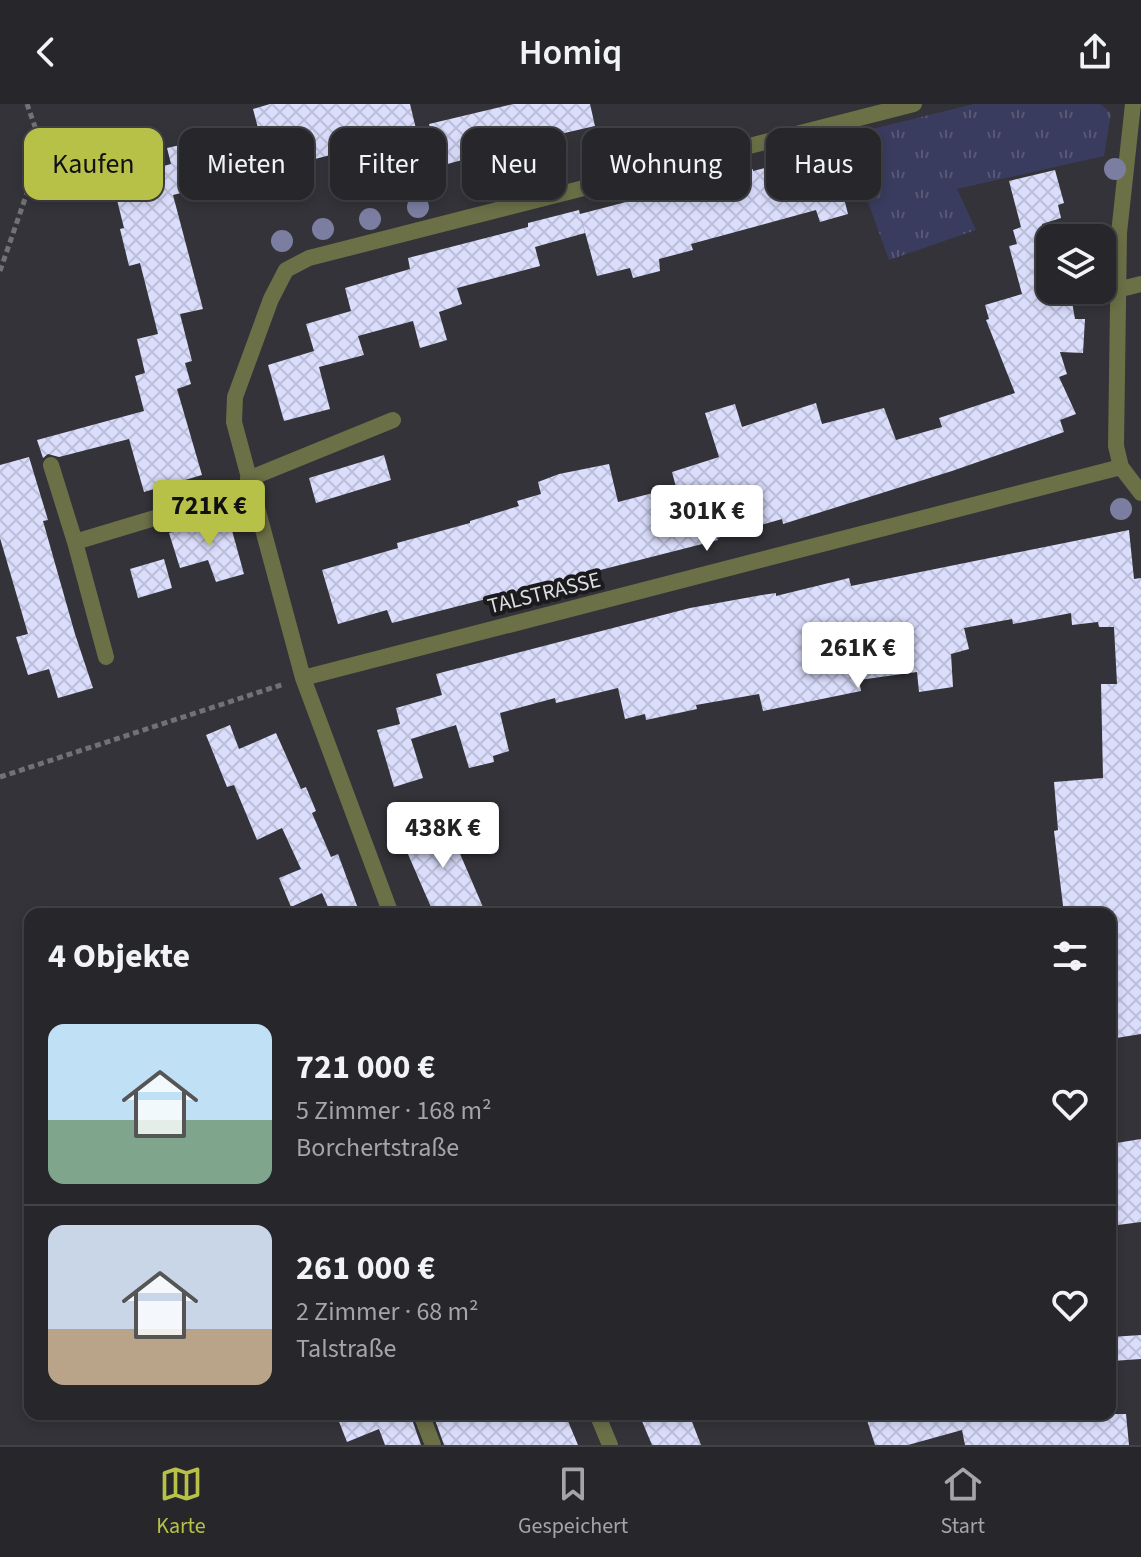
<!DOCTYPE html>
<html lang="de">
<head>
<meta charset="utf-8">
<style>
  body { margin:0; font-family:"Source Sans 3",sans-serif; background:#2e2e33; color:#f1f3f6; height:100vh; display:flex; flex-direction:column; font-size:30px; white-space:nowrap }
  * { box-sizing:border-box; margin:0 }
  p { font-size:26px; color:#a4a5a9 }
  .icon { flex:none; width:44px; height:44px; fill:none; stroke:currentColor; stroke-width:2; stroke-linecap:round; stroke-linejoin:round }
  .map { position:relative; flex:1; overflow:hidden }
  .details { position:absolute; left:24px; top:804px; width:1092px; height:512px; display:flex; flex-direction:column; background:#26262b; border-radius:16px; box-shadow:0 4px 12px #0003,0 0 0 2px #424347 }
  .details>* { flex:none }
  .hud { position:absolute; left:24px; top:24px; width:1094px; height:72px; display:flex; gap:16px }
  .fabs { position:absolute; left:1036px; top:120px; display:grid; gap:16px }
  .fabs a { display:grid; place-items:center; width:80px; height:80px; border-radius:16px; background:#26262b; box-shadow:0 4px 12px #0003,0 0 0 2px #424347; font-size:40px }
  .price { position:absolute; translate:-50% -68px; padding:0 18px; border-radius:8px; background:#fff; color:#222; font-size:26px; line-height:52px; filter:drop-shadow(0 2px 4px #0008) }
  .price::after { content:''; position:absolute; left:50%; top:48px; width:24px; height:18px; margin-left:-12px; background:inherit; clip-path:polygon(0 0,100% 0,50% 100%) }
  .price.on { background:#b8c147; color:#111 }
  ul { padding:0; list-style:none }
  li { display:flex; align-items:center; gap:24px; height:200px; padding:0 24px }
  li+li { border-top:2px solid #424347 }
  li span { display:grid; place-items:center; flex:none; width:224px; height:160px; border-radius:16px; color:#555 }
  li>.icon { margin-inline-start:auto }
  span .icon { width:96px; height:96px; fill:#fffc; stroke-width:1 }
  li b { font-size:34px }
  h2 { display:flex; justify-content:space-between; align-items:center; height:96px; padding:0 24px; font-size:34px }
  .pill { padding:0 28px; border-radius:16px; background:#26262b; box-shadow:0 4px 12px #0003,0 0 0 2px #424347; font-size:28px; line-height:72px }
  .pill.on { background:#b8c147; color:#111 }
  header { display:flex; justify-content:space-between; align-items:center; height:104px; padding:0 24px; background:#26262b; font-size:36px; font-weight:600 }
  .tab-bar { display:flex; justify-content:space-around; align-items:center; height:112px; border-top:2px solid #424347; background:#26262b; font-size:22px; color:#a4a5a9 }
  .tab-bar a { display:grid; justify-items:center; gap:4px }
  .tab-bar .on { color:#b8c147 }
  .map>svg:first-child { display:block }
</style>
</head>
<body>
<header><svg class="icon" aria-label="back" viewBox="0 0 24 24"><path d="M15 5l-7 7 7 7"/></svg>Homiq<svg class="icon" aria-label="share" viewBox="0 0 24 24"><path d="M12 15V3M7 8l5-5 5 5M5 13v7h14v-7"/></svg></header>
<div class="map">
<svg width="1141" height="1341" viewBox="0 0 1141 1341">
  <defs>
    <pattern id="grass-tufts" width="24" height="20" patternUnits="userSpaceOnUse" patternTransform="scale(2)"><rect width="24" height="20" fill="#3a3c5f"/><path d="M3 7l-1-3M5 7V3M7 7l1-3M15 17l-1-3M17 17v-4M19 17l1-3" fill="none" stroke="#565876"/></pattern>
    <pattern id="building-cross-hatch" width="8" height="8" patternUnits="userSpaceOnUse" patternTransform="scale(2)"><rect width="8" height="8" fill="#daddfc"/><path d="M0 0l8 8M0 8l8-8" fill="none" stroke="#bcbed7"/></pattern>
  </defs>
  <rect width="100%" height="100%" fill="#333339"/>
  <path fill="url(#grass-tufts)" d="M974,0H1100L1111,9L1104,52L957,85L976,126L889,156L844,32Z"/>
  <path fill="url(#building-cross-hatch)" d="M270,0H410L417,29L173,91L203,205L180,210L192,257L185,259L191,280L177,285L202,371L144,388L129,335L59,353L48,350L43,354L37,336L144,307L135,272L145,269L137,235L158,230L140,159L129,162L120,125L124,124L112,76L171,60L167,44L198,37L199,40L258,24L253,5Z
    M513,0H590L595,22L491,46L492,48L440,62L429,20Z
    M832,47L848,110L820,118L816,106L691,140L693,146L659,155L660,167L633,174L630,164L597,172L580,110L585,129L535,143L540,162L457,184L462,200L439,208L447,236L420,244L413,217L358,232L364,251L319,263L330,305L284,317L268,261L314,247L306,220L351,207L345,184L410,165L408,154L528,123V119L579,106L580,110L753,65V67Z
    M1055,66L1064,99L1058,101L1061,114L1042,120L1050,151V186H1070L1075,215H1085L1083,249L1060,248L1067,270L1059,273L1076,310L1060,316L1064,328L952,367L783,420L782,415L717,434L718,436L392,519L387,506L338,520L322,466L398,444L397,439L470,419V417L519,402L517,397L541,390L538,378L559,370L609,360L618,398L676,383L672,368L719,353L705,309L735,300L742,323L816,299L822,320L884,304L896,336L942,323L939,314L1015,289L986,216L989,215L985,201L1022,190L1009,142L1017,140L1013,126L1021,123L1009,77Z
    M384,351L391,376L316,399L309,374Z
    M29,353L48,416L43,417L75,530L93,584L58,594L49,565L28,571L16,533L28,530L0,434V361Z
    M228,412L244,470L216,478L208,456L180,464L169,429Z
    M1129,426L1134,475L1141,474V930L1110,935V810H1064L1054,727L1058,726L1054,678L1103,674L1101,580H1117L1114,523H1099L1098,518L1072,521L1071,509L1013,520L1012,515L964,524L969,545L951,550L953,583L919,588L917,568L859,576L861,587L763,607L759,590L696,601L697,605L646,616L645,610L625,615L618,584L556,599L555,594L500,609L509,647L493,652L494,658L469,664L456,621L411,635L423,674L394,683L377,626L400,620L396,604L442,591L436,570L690,504L762,491L776,489V492L849,474L851,482Z
    M164,455L172,484L138,494L130,465Z
    M230,621L239,645L276,629L301,685L306,683L316,707L312,709L331,753L338,750L360,810H331L322,789L291,803L279,774L301,765L282,724L257,736L234,681L227,683L206,631Z
    M444,710L448,722L486,810H434L404,741L423,732L418,718Z
    M1141,1035V1118L1118,1121L1110,1075V1040Z
    M1141,1231V1255L1112,1257L1111,1233Z
    M336,1310H410L421,1341H385L379,1325L347,1338Z
    M433,1310H565L578,1341H444Z
    M639,1310H689L701,1341H652Z
    M865,1310H993V1314L1015,1310H1126L1129,1341H965L962,1326L908,1341H875Z"/>
  <g fill="none" stroke-linecap="round" stroke-linejoin="round">
    <path stroke="#717277" stroke-width="5" stroke-dasharray="6 4" stroke-linecap="butt" d="M0,167L36,63L40,37L27,0
      M0,673L284,580"/>
    <path stroke="#6c7047" stroke-width="16" d="M248,375L393,316"/>
    <path stroke="#6c7047" stroke-width="16" d="M1133,0L1119,129L1116,342L1121,363L1141,389
      M1117,186L1141,180
      M51,361L75,438L251,385
      M75,438L106,553
      M303,574L1121,363
      M391,810L303,574L234,318L235,293L271,195L286,166L309,154L914,0
      M421,1310L433,1341
      M597,1310L610,1341"/>
  </g>
  <g fill="#7b7ea0">
    <circle cx="1115" cy="65" r="11"/>
    <circle cx="418" cy="103" r="11"/>
    <circle cx="370" cy="115" r="11"/>
    <circle cx="323" cy="125" r="11"/>
    <circle cx="282" cy="137" r="11"/>
    <circle cx="1121" cy="405" r="11"/>
  </g>
  <g text-anchor="middle" dominant-baseline="central" stroke-width="8" stroke-linejoin="round" paint-order="stroke">
    <g font-size="22" fill="#dddee1" stroke="#1b1b1e">
      <text transform="translate(544 489) rotate(-14)">TALSTRASSE</text>
    </g>
  </g>
</svg>
<div class="fabs">
<a><svg class="icon" aria-label="layers" viewBox="0 0 24 24"><path d="M12 4l9 5-9 5-9-5zM3 14l9 5 9-5"/></svg></a>
</div>
<b class="price on" style="left:209px;top:444px">721K €</b>
<b class="price" style="left:707px;top:449px">301K €</b>
<b class="price" style="left:858px;top:586px">261K €</b>
<b class="price" style="left:443px;top:766px">438K €</b>
<div class="hud">
<a class="pill on">Kaufen</a>
<a class="pill">Mieten</a>
<a class="pill">Filter</a>
<a class="pill">Neu</a>
<a class="pill">Wohnung</a>
<a class="pill">Haus</a>
</div>
<section class="details">
<h2>4 Objekte<svg class="icon" aria-label="filters" viewBox="0 0 24 24"><path d="M4 7h16M4 17h16"/><circle cx="9" cy="7" r="2"/><circle cx="15" cy="17" r="2"/></svg></h2>
<ul>
<li><span style="background:linear-gradient(#bfe0f5 60%,#7fa58c 0)"><svg class="icon" aria-label="home" viewBox="0 0 24 24"><path d="M3 11l9-7 9 7M6 9v11h12V9"/></svg></span><div><b>721 000 €</b><p>5 Zimmer · 168 m²</p><p>Borchertstraße</p></div><svg class="icon" aria-label="heart" viewBox="0 0 24 24"><path d="M12 20l-8-8c-3-5 5-10 8-4 3-6 11-1 8 4z"/></svg></li>
<li><span style="background:linear-gradient(#c9d6e8 65%,#b9a48a 0)"><svg class="icon" aria-label="home" viewBox="0 0 24 24"><path d="M3 11l9-7 9 7M6 9v11h12V9"/></svg></span><div><b>261 000 €</b><p>2 Zimmer · 68 m²</p><p>Talstraße</p></div><svg class="icon" aria-label="heart" viewBox="0 0 24 24"><path d="M12 20l-8-8c-3-5 5-10 8-4 3-6 11-1 8 4z"/></svg></li>
</ul>
</section>
</div>
<nav class="tab-bar">
<a class="on"><svg class="icon" aria-label="map" viewBox="0 0 24 24"><path d="M3 6l6-2 6 2 6-2v14l-6 2-6-2-6 2zM9 4v14M15 6v14"/></svg>Karte</a>
<a><svg class="icon" aria-label="saved" viewBox="0 0 24 24"><path d="M7 4h10v16l-5-4-5 4z"/></svg>Gespeichert</a>
<a><svg class="icon" aria-label="home" viewBox="0 0 24 24"><path d="M3 11l9-7 9 7M6 9v11h12V9"/></svg>Start</a>
</nav>
</body>
</html>
